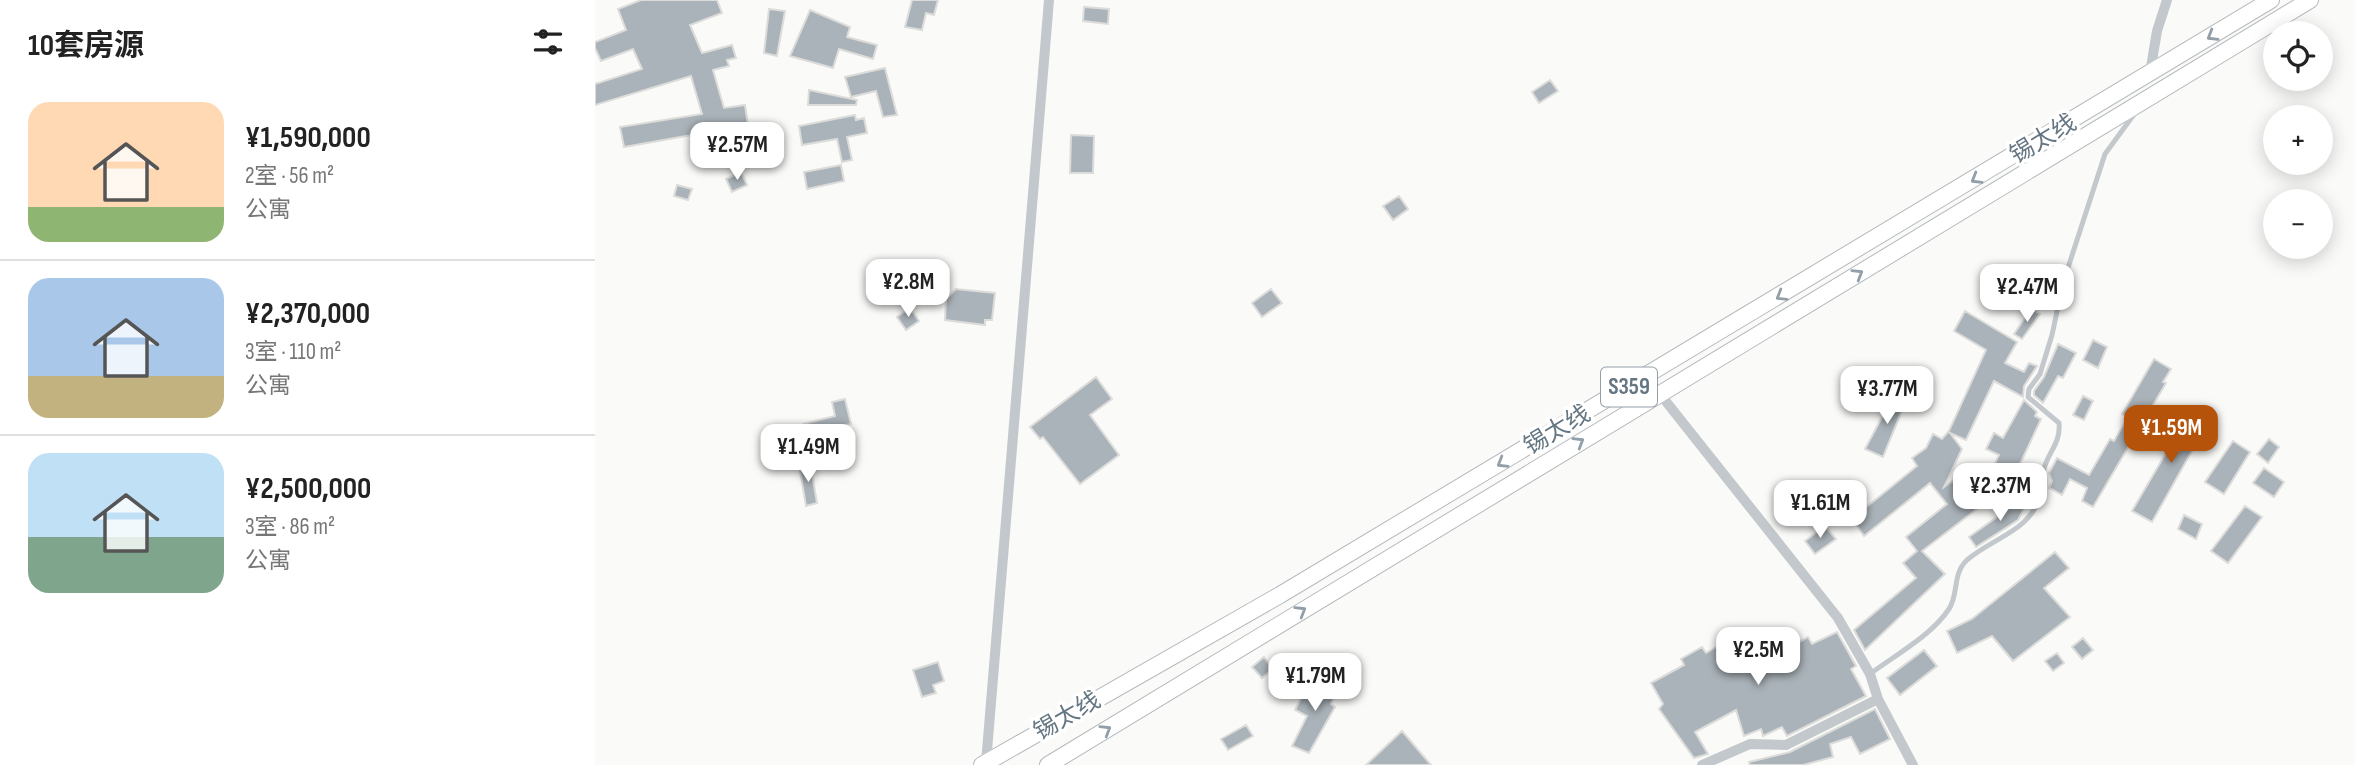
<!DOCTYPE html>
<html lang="zh">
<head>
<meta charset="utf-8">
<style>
  body { margin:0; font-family:"Sofia Sans Condensed","Noto Sans SC",sans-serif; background:#f6f6f6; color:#222; height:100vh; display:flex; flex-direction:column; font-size:26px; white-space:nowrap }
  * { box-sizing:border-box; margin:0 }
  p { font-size:23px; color:#767676 }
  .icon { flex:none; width:38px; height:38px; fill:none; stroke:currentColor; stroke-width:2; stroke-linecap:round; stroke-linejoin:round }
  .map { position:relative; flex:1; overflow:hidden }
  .details { display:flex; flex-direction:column; background:#fff; width:595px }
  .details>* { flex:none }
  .controls { position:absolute; left:1668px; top:21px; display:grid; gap:14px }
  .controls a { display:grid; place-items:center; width:70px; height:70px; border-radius:50%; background:#fff; box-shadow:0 4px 18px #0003; font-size:35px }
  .price { position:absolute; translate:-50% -60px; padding:0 16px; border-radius:14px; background:#fff; color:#222; font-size:23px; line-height:46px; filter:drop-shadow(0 2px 4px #0008) }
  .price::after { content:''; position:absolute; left:50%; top:42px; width:21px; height:16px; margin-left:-10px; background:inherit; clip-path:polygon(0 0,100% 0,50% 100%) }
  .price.current { background:#b45309; color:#fff }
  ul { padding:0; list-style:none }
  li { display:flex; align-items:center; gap:21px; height:175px; padding:0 28px }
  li+li { border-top:2px solid #e0e0e0 }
  li span { display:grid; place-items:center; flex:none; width:196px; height:140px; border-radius:21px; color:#555 }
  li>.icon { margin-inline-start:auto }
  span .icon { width:84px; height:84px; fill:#fffc; stroke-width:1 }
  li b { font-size:30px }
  h2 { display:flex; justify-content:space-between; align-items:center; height:84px; padding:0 28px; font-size:30px }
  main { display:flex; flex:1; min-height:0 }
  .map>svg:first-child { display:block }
</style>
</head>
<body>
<main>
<section class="details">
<h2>10套房源<svg class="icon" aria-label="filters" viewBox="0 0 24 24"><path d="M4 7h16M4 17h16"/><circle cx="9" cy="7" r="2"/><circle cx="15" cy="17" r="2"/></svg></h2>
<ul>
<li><span style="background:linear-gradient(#ffd9b3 75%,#8fb573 0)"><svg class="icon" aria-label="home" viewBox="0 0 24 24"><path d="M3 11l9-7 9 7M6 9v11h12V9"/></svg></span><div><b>¥1,590,000</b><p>2室 · 56 m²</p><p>公寓</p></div></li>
<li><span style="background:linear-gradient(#a9c7e8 70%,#c2b280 0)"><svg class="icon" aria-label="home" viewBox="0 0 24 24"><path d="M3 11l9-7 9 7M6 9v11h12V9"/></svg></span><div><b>¥2,370,000</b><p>3室 · 110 m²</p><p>公寓</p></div></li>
<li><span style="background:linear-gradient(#bfe0f5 60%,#7fa58c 0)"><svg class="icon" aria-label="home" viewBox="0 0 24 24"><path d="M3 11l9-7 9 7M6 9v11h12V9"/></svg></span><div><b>¥2,500,000</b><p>3室 · 86 m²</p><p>公寓</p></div></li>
</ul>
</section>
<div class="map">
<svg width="1760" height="765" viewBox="0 0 1760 765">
  <rect width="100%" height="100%" fill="#fafaf8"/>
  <path fill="#aab3b9" stroke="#dcdcda" stroke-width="2" d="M46,0H122L127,13L95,25L107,53L137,45L141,58L132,60L134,66L118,70L129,108L150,105L153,125L29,147L25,127L107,114L96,76L0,105V84L47,69L38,49L6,61L0,48V42L31,30L23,9Z
    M317,0H343L339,15L331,13L327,30L310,27Z
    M489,7L514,9L513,24L488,21Z
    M174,9L190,11L182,56L169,53Z
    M215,10L255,27L252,37L282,45L278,59L244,49L238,68L195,56Z
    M290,68L302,115L288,117L281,91L256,97L250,77Z
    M955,80L963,91L944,103L937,92Z
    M214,90L262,100L261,105H213Z
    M260,115L261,120L269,118L272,133L252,137L257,160L247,162L242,139L207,145L204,126Z
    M476,135L499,136L498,173H475Z
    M246,165L249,181L212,189L209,172Z
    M146,172L152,185L137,192L131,179Z
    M82,185L97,189L93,200L79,196Z
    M804,196L813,209L798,220L788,206Z
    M361,289L400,293L397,320H390V325L350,320L351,299Z
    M676,289L687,303L667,317L657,303Z
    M315,308L324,321L311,330L302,317Z
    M1436,309L1445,314L1427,339L1419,334Z
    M1370,311L1422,342L1410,363L1429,372L1434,363L1442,366L1429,386L1428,397L1399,381L1371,440L1355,433L1367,449L1349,487L1380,465L1392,481L1404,455L1391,449L1399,433L1408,438L1429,400L1442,412L1440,416L1446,419L1412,492L1408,489L1327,551L1350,574L1270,650L1259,630L1321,578L1308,563L1322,551L1311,537L1352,504L1335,483L1269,536L1241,495L1252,486L1269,509L1322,466L1317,458L1331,448L1338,434L1347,439L1354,431L1391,350L1359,331Z
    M1498,340L1512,347L1503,368L1488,360Z
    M1463,344L1481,353L1468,378L1463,376L1448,403L1439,395V391L1449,377Z
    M1559,359L1576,369L1568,382L1571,383L1498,507L1487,501L1492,488L1475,479L1467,495L1454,488L1457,481L1454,473L1462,458L1494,475L1515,439L1519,441L1533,417L1527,414Z
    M501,377L517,399L495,415L524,455L485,484L448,437L445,439L435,427Z
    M1300,393L1312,398L1288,457L1270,449Z
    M1488,396L1498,401L1489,420L1478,415Z
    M250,399L256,424L239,427L241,433L212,440L208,424L240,416L237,402Z
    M1598,407L1616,417L1557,522L1537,511Z
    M1674,439L1684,447L1673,463L1662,454Z
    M1638,441L1655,452L1629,494L1610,482Z
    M215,462L222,503L211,506L204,465Z
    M1669,468L1689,482L1679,497L1658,483Z
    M1437,492L1423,520L1381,547L1374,537Z
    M1650,506L1667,517L1633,563L1616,551Z
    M1589,515L1607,524L1601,539L1583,529Z
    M1230,526L1241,539L1220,554L1210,541Z
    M1460,552L1474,568L1449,588L1475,617L1418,661L1397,636L1362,653L1352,631L1377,619Z
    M1152,629L1169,661L1213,637L1217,644L1242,632L1261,666L1256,669L1271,696L1192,736L1187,727L1168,736L1166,729L1149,736L1141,710L1100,732L1113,754L1099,758L1064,709L1068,704L1056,683L1089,665L1086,659L1107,647L1111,653Z
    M1488,638L1498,650L1487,659L1477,647Z
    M1329,650L1342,666L1305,695L1292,678Z
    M1462,653L1469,663L1458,671L1450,661Z
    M669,657L678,669L667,678L657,667Z
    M343,662L349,681L338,685L341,693L327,697L318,670Z
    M730,676L745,684L736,704L740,707L714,753L697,746L712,716L700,710L712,686L721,691Z
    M1280,709L1295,739L1265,754L1256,737L1235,744L1238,757L1208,765H1155L1154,762L1195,752Z
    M651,725L658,736L633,750L626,739Z
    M807,731L836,765H771Z"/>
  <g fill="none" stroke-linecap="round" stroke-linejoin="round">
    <g stroke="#b5babe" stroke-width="18">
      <path id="primary" d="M387,765L685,595L1676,0
        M453,765L1715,0"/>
    </g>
    <path stroke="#c3c8cc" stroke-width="5" d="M1275,674C1300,655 1336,636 1354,609C1364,594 1357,574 1372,560C1401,535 1437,533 1448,488C1449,483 1447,478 1448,472C1452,453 1466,444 1464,423L1433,397L1434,389L1445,374L1457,335L1468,283L1510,154L1540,113"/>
    <path stroke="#c3c8cc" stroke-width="10" d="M1555,73L1562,31L1572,0
      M1065,394L1243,618L1275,674L1283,699L1318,765
      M391,763L454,0
      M1107,765L1155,744L1191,745L1283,699"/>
    <use href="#primary" stroke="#fff" stroke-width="16"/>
  </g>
  <defs><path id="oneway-chevron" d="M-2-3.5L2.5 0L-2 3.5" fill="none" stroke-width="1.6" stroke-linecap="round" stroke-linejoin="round" transform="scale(1.75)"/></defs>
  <g stroke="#939fa8">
    <use href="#oneway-chevron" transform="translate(1617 36) rotate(149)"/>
    <use href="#oneway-chevron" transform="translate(1381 179) rotate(149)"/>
    <use href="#oneway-chevron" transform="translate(1263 274) rotate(-31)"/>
    <use href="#oneway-chevron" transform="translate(1186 296) rotate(149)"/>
    <use href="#oneway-chevron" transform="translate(984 442) rotate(-31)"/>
    <use href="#oneway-chevron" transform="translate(907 463) rotate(149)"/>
    <use href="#oneway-chevron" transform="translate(706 611) rotate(-31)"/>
    <use href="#oneway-chevron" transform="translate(511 730) rotate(-31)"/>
  </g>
  <g text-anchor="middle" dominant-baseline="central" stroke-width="7" stroke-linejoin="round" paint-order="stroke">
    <rect fill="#fff" stroke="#939fa8" stroke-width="2" x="1006" y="367.5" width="56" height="39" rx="5"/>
    <g font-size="23" font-weight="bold" fill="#657683">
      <text x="1034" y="387">S359</text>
    </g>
    <g font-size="24" fill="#657683" stroke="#fff">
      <text transform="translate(1448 139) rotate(-31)">锡太线</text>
      <text transform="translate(962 430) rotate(-31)">锡太线</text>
      <text transform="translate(472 716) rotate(-30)">锡太线</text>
    </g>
  </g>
</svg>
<div class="controls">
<a><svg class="icon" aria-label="locate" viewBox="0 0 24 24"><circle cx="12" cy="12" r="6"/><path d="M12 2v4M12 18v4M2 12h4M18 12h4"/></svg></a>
<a>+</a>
<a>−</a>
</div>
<b class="price" style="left:142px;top:182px">¥2.57M</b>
<b class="price" style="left:313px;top:319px">¥2.8M</b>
<b class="price" style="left:1432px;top:324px">¥2.47M</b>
<b class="price" style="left:1292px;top:426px">¥3.77M</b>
<b class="price current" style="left:1576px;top:465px">¥1.59M</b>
<b class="price" style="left:213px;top:484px">¥1.49M</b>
<b class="price" style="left:1405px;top:523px">¥2.37M</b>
<b class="price" style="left:1225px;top:540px">¥1.61M</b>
<b class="price" style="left:1163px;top:687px">¥2.5M</b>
<b class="price" style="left:720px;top:713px">¥1.79M</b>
</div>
</main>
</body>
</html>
